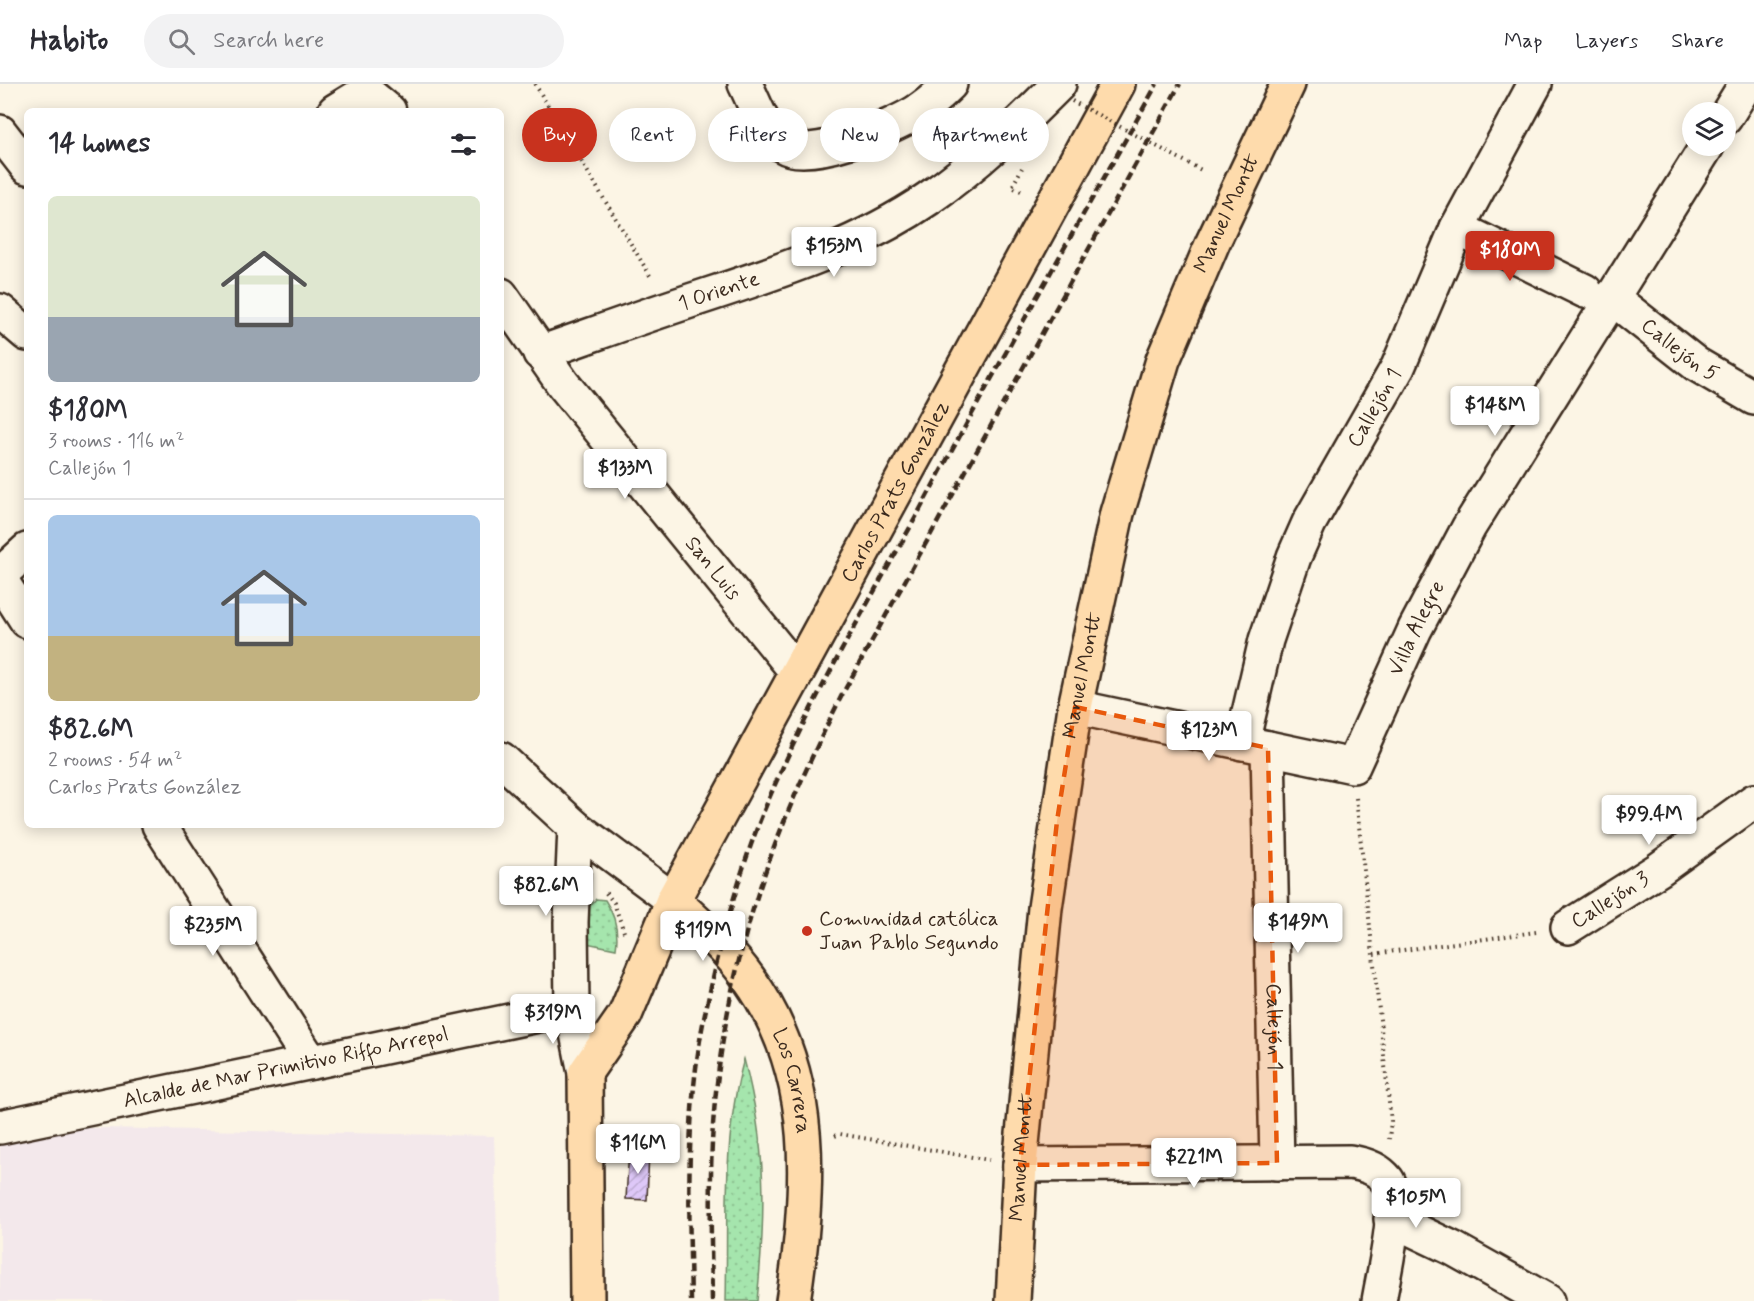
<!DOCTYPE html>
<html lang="en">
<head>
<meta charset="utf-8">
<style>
  body { margin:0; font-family:Mynerve,sans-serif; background:#f2f2f3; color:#2b2b33; height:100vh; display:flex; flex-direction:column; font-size:22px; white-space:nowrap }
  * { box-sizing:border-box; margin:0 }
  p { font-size:20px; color:#7c7c81 }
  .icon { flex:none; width:33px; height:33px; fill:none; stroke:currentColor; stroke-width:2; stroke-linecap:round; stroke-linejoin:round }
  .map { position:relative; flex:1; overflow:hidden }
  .panel { position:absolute; left:24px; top:24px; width:480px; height:720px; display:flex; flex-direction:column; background:#fff; border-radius:9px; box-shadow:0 3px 15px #0003 }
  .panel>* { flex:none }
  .banner { position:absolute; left:522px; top:24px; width:570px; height:54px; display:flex; gap:12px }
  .controls { position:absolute; left:1682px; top:18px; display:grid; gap:12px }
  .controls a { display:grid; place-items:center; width:54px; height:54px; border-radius:50%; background:#fff; box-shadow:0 3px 15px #0003; font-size:30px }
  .price { position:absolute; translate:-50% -51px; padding:0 14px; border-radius:6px; background:#fff; color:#222; font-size:20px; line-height:39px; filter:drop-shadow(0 2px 3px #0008) }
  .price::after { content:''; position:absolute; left:50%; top:36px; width:18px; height:14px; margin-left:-9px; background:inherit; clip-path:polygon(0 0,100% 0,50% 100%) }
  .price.on { background:#c8321e; color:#fff }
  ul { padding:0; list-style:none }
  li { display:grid; align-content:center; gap:12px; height:318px; padding:0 24px }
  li+li { border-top:2px solid #e1e1e2 }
  li span { display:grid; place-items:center; height:186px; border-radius:9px; color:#555 }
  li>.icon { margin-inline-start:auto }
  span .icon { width:108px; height:108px; fill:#fffc; stroke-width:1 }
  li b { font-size:26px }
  h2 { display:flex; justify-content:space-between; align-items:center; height:72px; padding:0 24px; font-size:26px }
  .tag { padding:0 21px; border-radius:27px; background:#fff; box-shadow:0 3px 15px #0003; font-size:21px; line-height:54px }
  .tag.on { background:#c8321e; color:#fff }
  header { display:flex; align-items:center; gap:36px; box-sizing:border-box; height:84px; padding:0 30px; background:#fff; border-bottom:2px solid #e1e1e2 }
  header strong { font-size:28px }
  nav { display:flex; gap:33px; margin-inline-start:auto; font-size:21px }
  .search { width:420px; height:54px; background:#f2f2f3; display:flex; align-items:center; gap:15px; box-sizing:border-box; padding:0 21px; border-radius:33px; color:#7c7c81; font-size:22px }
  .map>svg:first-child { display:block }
</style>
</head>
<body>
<header>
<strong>Habito</strong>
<div class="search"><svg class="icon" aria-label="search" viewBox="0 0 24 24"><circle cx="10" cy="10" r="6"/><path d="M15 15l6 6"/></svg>Search here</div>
<nav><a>Map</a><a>Layers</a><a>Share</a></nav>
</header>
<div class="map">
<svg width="1754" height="1217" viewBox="0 0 1754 1217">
  <defs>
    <pattern id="grass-dots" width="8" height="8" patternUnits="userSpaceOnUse" patternTransform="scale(1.5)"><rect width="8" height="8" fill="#a5e5ad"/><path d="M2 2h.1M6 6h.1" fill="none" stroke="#8fc594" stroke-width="1.8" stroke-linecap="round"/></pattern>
    <pattern id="building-hatch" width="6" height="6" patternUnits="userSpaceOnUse" patternTransform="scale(1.5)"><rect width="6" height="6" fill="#dec8f8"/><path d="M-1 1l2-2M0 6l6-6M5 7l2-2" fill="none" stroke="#bfacd4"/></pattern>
  </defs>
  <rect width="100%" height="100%" fill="#fcf5e5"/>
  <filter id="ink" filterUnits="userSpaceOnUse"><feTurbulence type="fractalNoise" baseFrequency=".0167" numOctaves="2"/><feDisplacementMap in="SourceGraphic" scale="12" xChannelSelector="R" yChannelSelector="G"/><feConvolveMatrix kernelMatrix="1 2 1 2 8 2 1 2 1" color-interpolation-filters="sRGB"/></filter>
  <g filter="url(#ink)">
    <path fill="#f3e8eb" d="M0,1042L494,1052L499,1217H0Z"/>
    <path fill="url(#grass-dots)" stroke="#708866" stroke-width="1.5" d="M596,815L605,816C615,831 619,847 616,865L586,859L588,824Z
      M744,975C767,1063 766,1127 757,1217H726C728,1137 722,1053 744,975Z"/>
    <path fill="url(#building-hatch)" stroke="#3b2a1e" stroke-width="1.5" d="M629,1065L649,1067L647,1116L626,1115Z"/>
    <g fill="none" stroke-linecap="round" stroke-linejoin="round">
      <g stroke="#3b2a1e" stroke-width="38">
        <g id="minor">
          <path d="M745,0C755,19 764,50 784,62C809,78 890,44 915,29C928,21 939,11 950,0"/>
          <path d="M366,8L389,27"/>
          <path d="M335,27L366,8"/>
          <path d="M1725,34L1746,0"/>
          <path d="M0,48L27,83"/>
          <path d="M1457,144L1585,207"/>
          <path id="s1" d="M501,211L563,300L796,587"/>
          <path id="s2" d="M1611,213L1696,280L1754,314"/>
          <path d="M0,227L27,250"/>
          <path id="s3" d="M540,269C589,252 638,234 687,218C771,190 855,165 929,114C977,81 1018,41 1059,0"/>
          <path d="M0,491L27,466"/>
          <path d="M0,495L27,537"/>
          <path id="s4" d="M1075,623L1353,682L1415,545L1469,443L1707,62"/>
          <path id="s5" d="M1242,659L1266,556L1294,473L1309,439L1398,283L1457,144L1535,0"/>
          <path id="s6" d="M1268,664L1277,1079"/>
          <path d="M501,675L575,743L673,816"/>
          <path d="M159,741L311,978"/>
          <path d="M575,743L571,838L572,924L585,989"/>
          <path id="s7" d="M1568,843L1658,786L1754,717"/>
          <path id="s8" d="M0,1043L572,924"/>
          <path d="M1020,1081L1350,1078C1364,1080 1378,1084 1387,1096C1402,1116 1383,1192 1379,1217"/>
          <path d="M1391,1135L1454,1165L1547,1217"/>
        </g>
      </g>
      <g stroke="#3b2a1e" stroke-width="38">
        <g id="major">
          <path id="s9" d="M673,816C700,841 728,865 749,895C818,990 810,1108 793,1217"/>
          <path id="s10" d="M587,1217L585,989L625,931L673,816L1118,0"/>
          <path id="s11" d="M1013,1217L1020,1081L1045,824L1075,623L1117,429L1163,276L1213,158L1288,0"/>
        </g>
      </g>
      <path stroke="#3b2a1e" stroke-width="4" stroke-dasharray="1.5 4.5" stroke-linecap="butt" d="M535,0L652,195
        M1021,107L1012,103L1022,84
        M1356,714L1391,1037L1389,1055
        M606,809L614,819L624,848
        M1374,870L1536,848
        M835,1052L840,1050L989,1076"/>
      <use href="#minor" stroke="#fcf5e5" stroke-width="33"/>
      <use href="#major" stroke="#fedbac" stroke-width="33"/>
      <path stroke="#3b2a1e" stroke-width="4.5" stroke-dasharray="9 4.5" stroke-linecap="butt" d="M691,1217C689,1120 685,1020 706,925C720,862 736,799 759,739C801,632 861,532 917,431C995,286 1076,143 1157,0
        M712,1217C711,1145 708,1071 717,999C734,853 777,740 843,609L1180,0"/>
      <path stroke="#3b2a1e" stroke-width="4" stroke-dasharray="1.5 4.5" stroke-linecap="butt" d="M1072,17L1203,87"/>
    </g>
  </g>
  <path fill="#e8590c" fill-opacity="0.2" stroke="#e8590c" stroke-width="4.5" stroke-dasharray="12 8" stroke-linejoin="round" d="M1075,623L1268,664L1277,1079L1020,1081L1057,737Z"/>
  <circle fill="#c8321e" stroke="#fcf5e5" stroke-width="2" cx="807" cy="847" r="6"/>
  <g text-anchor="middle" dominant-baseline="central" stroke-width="6" stroke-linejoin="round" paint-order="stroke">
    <g font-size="21" fill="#3b2a1e" stroke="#fcf5e5">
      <text stroke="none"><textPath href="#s11" startOffset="1116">Manuel Montt</textPath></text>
      <text stroke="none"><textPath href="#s3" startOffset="189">1 Oriente</textPath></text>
      <text stroke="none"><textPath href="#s2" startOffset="87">Callejón 5</textPath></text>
      <text stroke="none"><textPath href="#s5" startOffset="363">Callejón 1</textPath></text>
      <text stroke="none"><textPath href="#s10" startOffset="888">Carlos Prats González</textPath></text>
      <text stroke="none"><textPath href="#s1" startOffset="346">San Luis</textPath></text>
      <text stroke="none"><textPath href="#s4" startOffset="436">Villa Alegre</textPath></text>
      <text stroke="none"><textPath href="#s11" startOffset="630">Manuel Montt</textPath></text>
      <text stroke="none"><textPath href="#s7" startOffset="50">Callejón 3</textPath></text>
      <text stroke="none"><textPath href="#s6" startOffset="279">Callejón 1</textPath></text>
      <text stroke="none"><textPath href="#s8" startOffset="292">Alcalde de Mar Primitivo Riffo Arrepol</textPath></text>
      <text stroke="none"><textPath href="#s9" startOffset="222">Los Carrera</textPath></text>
      <text stroke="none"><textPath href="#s11" startOffset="144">Manuel Montt</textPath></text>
    </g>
    <g font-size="21" fill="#3b2a1e" stroke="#fcf5e5" text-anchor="start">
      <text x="819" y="835">Comunidad católica<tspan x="819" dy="24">Juan Pablo Segundo</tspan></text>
    </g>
  </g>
</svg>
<div class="controls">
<a><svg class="icon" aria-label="layers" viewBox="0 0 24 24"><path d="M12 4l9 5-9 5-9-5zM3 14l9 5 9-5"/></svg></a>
</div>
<b class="price" style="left:834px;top:194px">$153M</b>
<b class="price on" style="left:1510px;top:198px">$180M</b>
<b class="price" style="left:1495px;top:353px">$148M</b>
<b class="price" style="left:625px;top:416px">$133M</b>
<b class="price" style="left:1209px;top:678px">$123M</b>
<b class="price" style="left:1649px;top:762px">$99.4M</b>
<b class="price" style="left:546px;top:833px">$82.6M</b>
<b class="price" style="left:1298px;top:870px">$149M</b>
<b class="price" style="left:213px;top:873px">$235M</b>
<b class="price" style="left:703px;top:878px">$119M</b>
<b class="price" style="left:553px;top:961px">$319M</b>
<b class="price" style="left:638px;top:1091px">$116M</b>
<b class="price" style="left:1194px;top:1105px">$221M</b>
<b class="price" style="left:1416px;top:1145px">$105M</b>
<div class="banner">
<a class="tag on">Buy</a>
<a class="tag">Rent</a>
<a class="tag">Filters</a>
<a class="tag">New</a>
<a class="tag">Apartment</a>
</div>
<section class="panel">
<h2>14 homes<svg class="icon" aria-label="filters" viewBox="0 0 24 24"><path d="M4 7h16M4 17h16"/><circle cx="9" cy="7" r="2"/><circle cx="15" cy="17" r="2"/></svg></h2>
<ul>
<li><span style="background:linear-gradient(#dfe7d0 65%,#9aa5b1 0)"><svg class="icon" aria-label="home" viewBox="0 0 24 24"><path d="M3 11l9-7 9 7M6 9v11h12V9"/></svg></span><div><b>$180M</b><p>3 rooms · 116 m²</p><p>Callejón 1</p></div></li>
<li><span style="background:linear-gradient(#a9c7e8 65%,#c2b280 0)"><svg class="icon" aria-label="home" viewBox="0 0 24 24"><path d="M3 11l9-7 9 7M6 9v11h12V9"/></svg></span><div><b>$82.6M</b><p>2 rooms · 54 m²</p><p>Carlos Prats González</p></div></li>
</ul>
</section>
</div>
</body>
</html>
